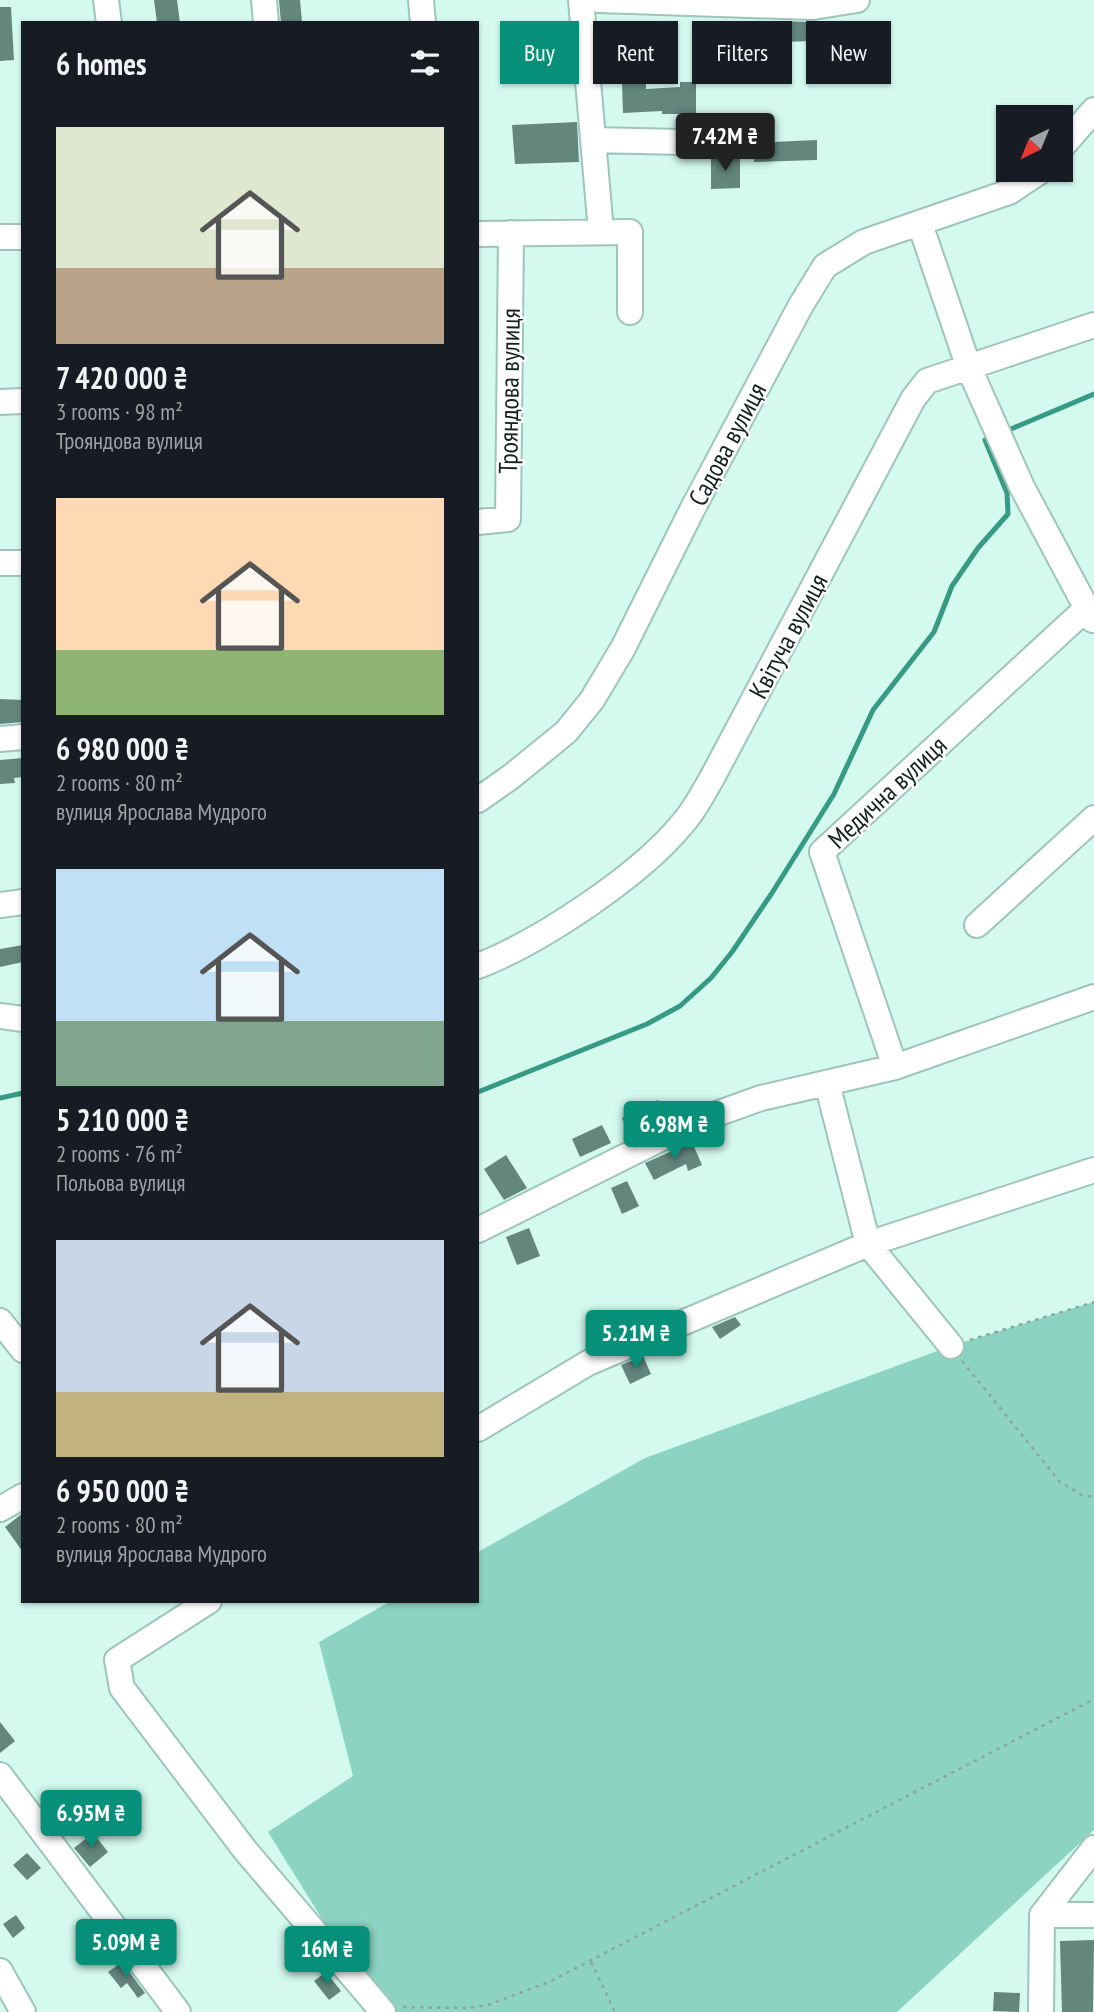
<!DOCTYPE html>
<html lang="en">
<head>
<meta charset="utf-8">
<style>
  body { margin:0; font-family:"PT Sans Narrow",sans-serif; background:#20242c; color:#f1f3f6; height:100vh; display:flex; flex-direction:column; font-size:26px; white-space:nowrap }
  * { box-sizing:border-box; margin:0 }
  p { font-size:23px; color:#9ea1a6 }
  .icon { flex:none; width:38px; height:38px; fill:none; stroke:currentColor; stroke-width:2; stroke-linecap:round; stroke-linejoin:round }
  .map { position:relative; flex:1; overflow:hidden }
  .details { position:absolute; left:21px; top:21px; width:458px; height:1582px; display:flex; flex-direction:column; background:#171b24; border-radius:0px; box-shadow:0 2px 5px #0004 }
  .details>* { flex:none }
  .banner { position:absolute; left:500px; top:21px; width:488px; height:63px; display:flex; gap:14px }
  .needle { width:46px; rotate:223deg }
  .buttons { position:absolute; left:996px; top:105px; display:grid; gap:14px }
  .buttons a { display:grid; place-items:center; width:77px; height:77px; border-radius:0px; background:#171b24; box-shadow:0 2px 5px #0004; font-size:35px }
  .price { position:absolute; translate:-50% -60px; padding:0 16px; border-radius:7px; background:#079079; color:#fff; font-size:23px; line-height:46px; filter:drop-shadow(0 2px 4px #0008) }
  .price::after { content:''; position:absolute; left:50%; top:42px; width:21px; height:16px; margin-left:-10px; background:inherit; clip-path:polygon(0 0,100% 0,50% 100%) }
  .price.current { background:#222; color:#fff }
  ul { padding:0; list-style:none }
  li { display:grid; align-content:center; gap:14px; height:371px; padding:0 35px }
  li span { display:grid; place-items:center; height:217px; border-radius:0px; color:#555 }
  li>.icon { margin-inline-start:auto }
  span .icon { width:126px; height:126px; fill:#fffc; stroke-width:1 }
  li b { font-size:30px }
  h2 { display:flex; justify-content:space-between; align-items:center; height:84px; padding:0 35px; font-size:30px }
  .chip { padding:0 24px; border-radius:0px; background:#171b24; box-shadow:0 2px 5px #0004; font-size:24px; line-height:63px }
  .chip.current { background:#079079; color:#fff }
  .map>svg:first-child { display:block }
</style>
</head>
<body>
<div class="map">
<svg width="1094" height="2012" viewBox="0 0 1094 2012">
  <rect width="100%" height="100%" fill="#d4faef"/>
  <path fill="#8dd3c1" d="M1094,1302V1830L897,2012H380L268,1832L353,1776L319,1642L391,1601H478V1552L645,1458L951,1346Z"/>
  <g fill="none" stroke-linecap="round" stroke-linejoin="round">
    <path stroke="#379a85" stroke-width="5" d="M1011,429L1094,394
      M478,1092L647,1024L680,1006L711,978L732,952L772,893L834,794L873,710L934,632L952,586L978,548L1008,514L1007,493L985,440
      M0,1098L23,1093"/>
  </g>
  <path fill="#63867d" d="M154,0H177L180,23H157Z
    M279,0H300L302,22L281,23Z
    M0,7H11L14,60L0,61Z
    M782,21L812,22V41L783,42Z
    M603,41H626L627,71L604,72Z
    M646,82V89L680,87V82H696V114H662V111L623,113L622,83Z
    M577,122L579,162L515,164L512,125Z
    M817,140V160L754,162V143Z
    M711,158H740V188L711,189Z
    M0,699L23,700V722L0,724Z
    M23,758V777L14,778L15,783L0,784V760Z
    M23,945V962L0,967V949Z
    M658,1100L666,1116L630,1134L622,1118Z
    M602,1125L611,1143L580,1157L572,1139Z
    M692,1142L702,1165L688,1171L686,1164L654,1180L645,1163Z
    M506,1155L527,1188L504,1200L484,1169Z
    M627,1181L639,1206L622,1214L611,1188Z
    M529,1228L540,1256L517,1265L506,1237Z
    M735,1317L741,1325L720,1339L712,1327Z
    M643,1356L651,1374L630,1384L621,1365Z
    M23,1513V1552L5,1527Z
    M0,1722L15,1741L0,1753Z
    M93,1833L108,1852L90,1867L74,1848Z
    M27,1853L41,1868L27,1880L13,1865Z
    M16,1915L25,1928L13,1938L3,1924Z
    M1094,1940L1093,2012H1062L1060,1941Z
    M122,1962L145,1993L138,1998L127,1983L121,1988L108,1972Z
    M326,1972L341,1991L329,2000L314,1981Z
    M994,1992L1020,1993L1019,2012L993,2011Z"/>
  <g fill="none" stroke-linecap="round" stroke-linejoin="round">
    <g stroke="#9fc4b9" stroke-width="28">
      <path id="minor" d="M106,0L109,23
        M264,0L266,23
        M421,0L423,23
        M581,0L601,232
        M599,0L813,7L857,0
        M593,140L724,143
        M1060,149L1094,110
        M920,224L969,368L1022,487L1093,620
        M478,234L630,232V312
        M0,237H23
        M0,402L23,401
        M478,522L508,519L511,233
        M0,563H23
        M0,739L23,737
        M478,800L512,776L566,732L592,700L623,648L693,508L801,305L825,266L864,242L1009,192L1042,170
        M0,905L23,902
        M977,925L1094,818
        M478,966C540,942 641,875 683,823C695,810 703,793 712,778L913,399L927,381L1094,325
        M0,1016L23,1019
        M895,1067L822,852L1088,607
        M827,1083L868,1244L1094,1170
        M478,1230L694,1122L761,1098L895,1067L1094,997
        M0,1321L23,1350
        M478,1429L588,1363L868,1244L951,1346
        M0,1509L23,1496
        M209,1601L117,1660L122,1688L245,1850L383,2012
        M0,1775L178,2012
        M1042,1915H1094
        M0,1971L23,2012
        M1041,2012L1042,1915L1094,1848"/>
    </g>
    <path stroke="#89a69e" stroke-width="2.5" stroke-dasharray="3.5 5" stroke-linecap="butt" d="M970,1340L1094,1302
      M962,1361L1060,1482L1082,1495L1094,1497
      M591,1962L615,2012
      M403,2007L468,2008L488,2005L549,1982L1094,1699"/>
    <use href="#minor" stroke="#fff" stroke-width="24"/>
  </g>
  <g text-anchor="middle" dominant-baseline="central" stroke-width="5" stroke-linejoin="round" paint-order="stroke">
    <g font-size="26" fill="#14221f" stroke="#fefefe">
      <text transform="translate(509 391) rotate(-89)">Трояндова вулиця</text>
      <text transform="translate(727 444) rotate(-62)">Садова вулиця</text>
      <text transform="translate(788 636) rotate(-62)">Квітуча вулиця</text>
      <text transform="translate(887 792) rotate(-43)">Медична вулиця</text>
    </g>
  </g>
</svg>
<div class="buttons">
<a><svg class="needle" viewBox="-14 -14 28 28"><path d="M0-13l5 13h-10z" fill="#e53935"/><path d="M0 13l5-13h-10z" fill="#9ea1a6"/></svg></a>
</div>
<b class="price current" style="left:725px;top:173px">7.42M ₴</b>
<b class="price" style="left:674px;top:1161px">6.98M ₴</b>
<b class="price" style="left:636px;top:1370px">5.21M ₴</b>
<b class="price" style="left:91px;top:1850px">6.95M ₴</b>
<b class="price" style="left:126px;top:1979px">5.09M ₴</b>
<b class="price" style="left:327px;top:1986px">16M ₴</b>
<div class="banner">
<a class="chip current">Buy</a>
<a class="chip">Rent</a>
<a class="chip">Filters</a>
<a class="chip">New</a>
</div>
<section class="details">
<h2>6 homes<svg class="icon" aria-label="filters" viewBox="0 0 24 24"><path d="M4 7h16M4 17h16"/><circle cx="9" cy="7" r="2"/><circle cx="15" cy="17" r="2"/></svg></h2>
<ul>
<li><span style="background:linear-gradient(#dfe7d0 65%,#b9a48a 0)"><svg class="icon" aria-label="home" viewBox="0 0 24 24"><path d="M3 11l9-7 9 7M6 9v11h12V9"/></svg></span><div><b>7 420 000 ₴</b><p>3 rooms · 98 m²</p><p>Трояндова вулиця</p></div></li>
<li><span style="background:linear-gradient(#ffd9b3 70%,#8fb573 0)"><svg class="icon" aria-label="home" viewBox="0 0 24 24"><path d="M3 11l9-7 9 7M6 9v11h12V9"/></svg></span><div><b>6 980 000 ₴</b><p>2 rooms · 80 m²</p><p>вулиця Ярослава Мудрого</p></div></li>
<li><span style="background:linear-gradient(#bfe0f5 70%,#7fa58c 0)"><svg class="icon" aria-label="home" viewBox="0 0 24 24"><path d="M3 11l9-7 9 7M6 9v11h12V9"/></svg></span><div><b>5 210 000 ₴</b><p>2 rooms · 76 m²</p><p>Польова вулиця</p></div></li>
<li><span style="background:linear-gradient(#c9d6e8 70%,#c2b280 0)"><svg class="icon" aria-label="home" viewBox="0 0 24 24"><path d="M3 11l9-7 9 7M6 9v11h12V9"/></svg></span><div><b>6 950 000 ₴</b><p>2 rooms · 80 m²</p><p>вулиця Ярослава Мудрого</p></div></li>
</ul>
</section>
</div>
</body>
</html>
